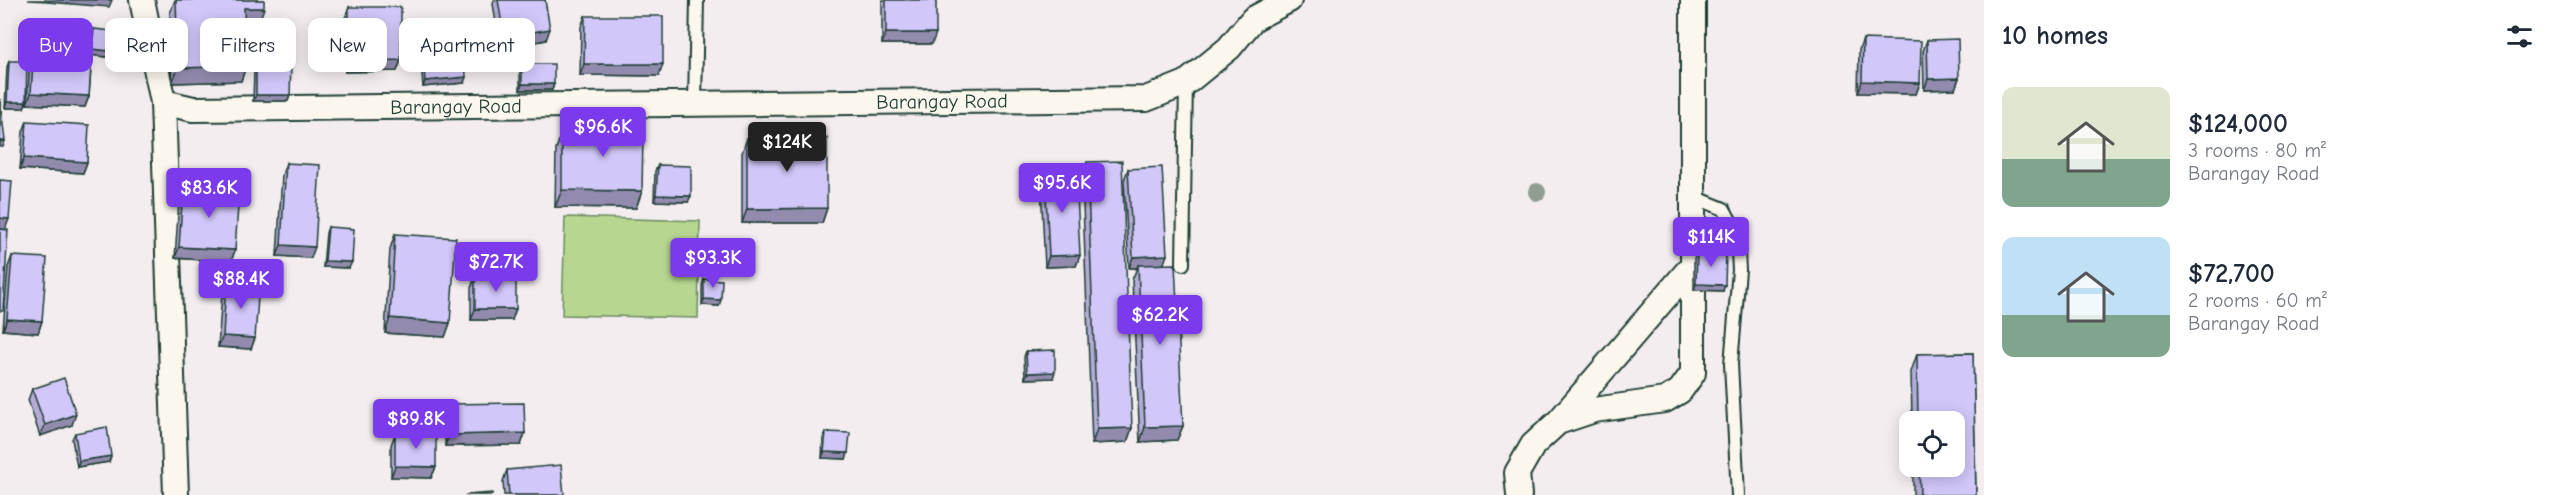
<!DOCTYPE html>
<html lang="en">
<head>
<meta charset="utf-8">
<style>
  body { margin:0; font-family:"Comic Neue",sans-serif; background:#f2f2f3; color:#1f2937; height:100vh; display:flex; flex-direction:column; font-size:22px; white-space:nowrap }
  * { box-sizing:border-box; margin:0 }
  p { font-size:20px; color:#747a83 }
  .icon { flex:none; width:33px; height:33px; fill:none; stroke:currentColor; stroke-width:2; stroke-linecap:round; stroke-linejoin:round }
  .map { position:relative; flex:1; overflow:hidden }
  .panel { display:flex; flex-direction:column; background:#fff; width:570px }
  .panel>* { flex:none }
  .banner { position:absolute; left:18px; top:18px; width:570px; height:54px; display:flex; gap:12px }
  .controls { position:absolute; left:1899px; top:411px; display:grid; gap:12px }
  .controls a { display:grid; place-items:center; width:66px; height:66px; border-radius:12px; background:#fff; box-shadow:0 3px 15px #0003; font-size:30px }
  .price { position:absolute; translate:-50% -51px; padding:0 14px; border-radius:6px; background:#7c3aed; color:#fff; font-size:20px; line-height:39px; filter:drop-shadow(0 2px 3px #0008) }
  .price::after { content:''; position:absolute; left:50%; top:36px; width:18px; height:14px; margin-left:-9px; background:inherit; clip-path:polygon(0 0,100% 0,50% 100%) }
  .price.selected { background:#222; color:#fff }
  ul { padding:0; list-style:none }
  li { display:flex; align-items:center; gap:18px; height:150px; padding:0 18px }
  li span { display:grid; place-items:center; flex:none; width:168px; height:120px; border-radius:12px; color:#555 }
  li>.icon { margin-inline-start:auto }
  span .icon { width:72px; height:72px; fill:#fffc; stroke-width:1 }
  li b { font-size:26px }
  h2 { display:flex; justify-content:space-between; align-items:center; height:72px; padding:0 18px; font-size:26px }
  .pill { padding:0 21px; border-radius:12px; background:#fff; box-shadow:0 3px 15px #0003; font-size:21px; line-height:54px }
  .pill.selected { background:#7c3aed; color:#fff }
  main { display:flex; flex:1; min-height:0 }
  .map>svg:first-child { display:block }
</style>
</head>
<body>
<main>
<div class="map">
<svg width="1984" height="495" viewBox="0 0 1984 495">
  <rect width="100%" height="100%" fill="#f3edef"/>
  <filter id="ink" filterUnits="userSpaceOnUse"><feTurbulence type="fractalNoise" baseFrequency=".0167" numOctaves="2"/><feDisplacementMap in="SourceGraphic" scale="12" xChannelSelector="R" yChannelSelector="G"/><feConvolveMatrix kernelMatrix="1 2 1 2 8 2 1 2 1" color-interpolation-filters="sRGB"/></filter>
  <g filter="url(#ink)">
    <path fill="#b7d790" stroke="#6b8a62" stroke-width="1.5" d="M565,217L700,221L698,318L562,315Z"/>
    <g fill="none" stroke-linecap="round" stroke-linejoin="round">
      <g stroke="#1f3d34" stroke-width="16">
        <path id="lane" d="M695,103L697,0
          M1692,196L1724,209L1737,233L1739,270L1731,364L1738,495
          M1183,264L1186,83"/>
      </g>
      <g stroke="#1f3d34" stroke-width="28">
        <g id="street">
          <path id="s1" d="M142,0L163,102L193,109L1146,99L1186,83L1229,48L1253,19L1289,0"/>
          <path d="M163,102L176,495"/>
          <path d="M1560,420L1692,266"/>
          <path d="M1519,495L1517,473L1533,445L1558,422L1594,410L1665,400L1680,391L1693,373V0"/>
        </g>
      </g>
      <use href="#lane" stroke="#fbf7ec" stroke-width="12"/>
      <use href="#street" stroke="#fbf7ec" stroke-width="24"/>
    </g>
    <circle fill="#8f9d92" cx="1537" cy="192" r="9"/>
    <path fill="#b5abd6" stroke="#1f3d34" stroke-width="1.5" d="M175,0H264L259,22L245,23L246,66L241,81L172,83L170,13Z
      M494,0H545L546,40L500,48L493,4Z
      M882,0H936L932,44H882Z
      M349,7L401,60L397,71L345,72V18Z
      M585,16L659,76L580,75L581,27Z
      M94,29L107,57L92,55L89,96L85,107L27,104L30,58L34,47L90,51L92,35Z
      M1863,39L1920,83L1916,94L1858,93L1859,50Z
      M1927,40L1959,78L1955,89L1924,90L1923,51Z
      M423,56L464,83L423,87L421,62Z
      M9,61L26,102L24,108H5L7,67Z
      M256,64L290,95L288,101H253L254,70Z
      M522,64L554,84L552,90H520V70Z
      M596,111L621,135L642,191L636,208L555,207L556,149L562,132L590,133V129Z
      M27,121L87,162L83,173L20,169L23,132Z
      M747,138L827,208L822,223H742V153Z
      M1087,162L1132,428L1127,442L1092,444L1082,177Z
      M286,163L311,258L277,256L282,175Z
      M658,165L688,202L654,201L655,171Z
      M1128,169L1164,264L1183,426L1177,440L1140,442L1132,280L1137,268H1129L1124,180Z
      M1045,174L1080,255L1076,266L1045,267L1041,185Z
      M183,189L235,250L231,262L175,258L179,200Z
      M328,227L349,268L323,267L326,233Z
      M395,234L450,323L445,337L385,333L390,249Z
      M1697,252L1723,291L1694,290V258Z
      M12,256L42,321L38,333L3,330L8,267Z
      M475,277L512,320H471V288Z
      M704,279L719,306L702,305V285Z
      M226,282L255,338L251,349L218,347L222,293Z
      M1026,351L1053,378L1025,379L1024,357Z
      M1973,353L1976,495H1913V466H1954V422H1912L1911,372L1917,354Z
      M32,389L72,425L40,436L28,400Z
      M449,404L525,433L521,445L445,446V415Z
      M826,432L848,453L846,459L822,458L823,438Z
      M75,433L109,462L77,467L72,439Z
      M395,434L436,467L431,478L391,477V445Z
      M507,470L564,495H504L503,481Z"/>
    <path fill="#938bae" stroke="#1f3d34" stroke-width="1.5" d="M28,0H47V1Z
      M49,0H112L109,7L48,2Z
      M244,8H264L259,22L239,23Z
      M550,29L546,40L500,48L504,37Z
      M886,33H936L932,44H882Z
      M92,49L110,51L107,57L89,55Z
      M401,60L397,71L345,72L349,61Z
      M584,64H663L659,76L580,75Z
      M246,66L241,81L172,83L178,68Z
      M466,77L464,83L423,87L425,81Z
      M1959,78L1955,89L1924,90L1928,79Z
      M1862,81L1920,83L1916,94L1858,93Z
      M522,84H554L552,90H520Z
      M31,93L89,96L85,107L27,104Z
      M256,95H290L288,101H253Z
      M7,102H26L24,108H5Z
      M0,141H5L3,147H0Z
      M24,158L87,162L83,173L20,169Z
      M562,190L642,191L636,208L555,207Z
      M656,195L691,196L688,202L654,201Z
      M827,208L822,223H742L747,209Z
      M0,218L9,219L5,230L0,229Z
      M281,245L315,247L311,258L277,256Z
      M179,247L235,250L231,262L175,258Z
      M1080,255L1076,266L1045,267L1049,256Z
      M1167,255L1163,266L1138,265L1137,268H1129L1133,257Z
      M325,261L352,262L349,268L323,267Z
      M1696,284L1725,285L1723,291L1694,290Z
      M704,299L721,300L719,306L702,305Z
      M475,309H516L512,320H471Z
      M390,318L450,323L445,337L385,333Z
      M7,319L42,321L38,333L3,330Z
      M223,336L255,338L251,349L218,347Z
      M1055,372L1053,378L1025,379L1027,373Z
      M76,414L72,425L40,436L45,425Z
      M1183,426L1177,440L1140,442L1145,427Z
      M1132,428L1127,442L1092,444L1097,429Z
      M525,433L521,445L445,446L449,435Z
      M824,452L848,453L846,459L822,458Z
      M111,456L109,462L77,467L79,461Z
      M395,466L436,467L431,478L391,477Z"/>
    <path fill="#d2c7f9" stroke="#1f3d34" stroke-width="1.5" d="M176,0H264V8H244L246,66L178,68Z
      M498,0H545L550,29L504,37Z
      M886,0H936V33H886Z
      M349,7H401V60L349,61Z
      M585,16H663V64H584Z
      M94,29L112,31L110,51L92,49Z
      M1863,39L1921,41L1920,83L1862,81Z
      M1958,39L1959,78L1928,79L1927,40Z
      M34,47L92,51L89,96L31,93Z
      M465,51L466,77L425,81L423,56Z
      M9,61H27L26,102H7Z
      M256,64L291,65L290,95H256Z
      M522,64H554V84H522Z
      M0,99L5,141H0Z
      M596,111L621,112V135H643L642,191L562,190V132L596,133Z
      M27,121L89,125L87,162L24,158Z
      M747,138H827V208L747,209Z
      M1122,161L1132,428L1097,429L1087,162Z
      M286,163L320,165L315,247L281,245Z
      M658,165L691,166V196L656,195Z
      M1162,167L1167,255L1133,257L1128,169Z
      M1076,173L1080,255L1049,256L1045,174Z
      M0,180L12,181L9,219L0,218Z
      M183,189L239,192L235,250L179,247Z
      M328,227L354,229L352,262L325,261Z
      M0,229L8,230L3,311H0Z
      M395,234L456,238L450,323L390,318Z
      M1697,252H1726L1725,285L1696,284Z
      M12,256L47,258L42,321L7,319Z
      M1175,264L1183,426L1145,427L1138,265Z
      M516,276V309H475V277Z
      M704,279L722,280L721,300L704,299Z
      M226,282L259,284L255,338L223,336Z
      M1055,350V372L1027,373L1026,351Z
      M1973,353L1976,495H1920L1919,466H1954V422H1918L1917,354Z
      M64,378L76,414L45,425L32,389Z
      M524,403L525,433L449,435V404Z
      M107,427L111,456L79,461L75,433Z
      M826,432L850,433L848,453L824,452Z
      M395,434L436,435V467L395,466Z
      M561,465L564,495H509L507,470Z
      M492,493V495H465Z"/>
  </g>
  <g text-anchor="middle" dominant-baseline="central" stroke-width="5" stroke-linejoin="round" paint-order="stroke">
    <g font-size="20" fill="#1f3d34" stroke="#fbf7ec">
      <text stroke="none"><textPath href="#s1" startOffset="884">Barangay Road</textPath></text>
      <text stroke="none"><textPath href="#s1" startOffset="398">Barangay Road</textPath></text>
    </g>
  </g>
</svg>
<div class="controls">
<a><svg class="icon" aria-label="locate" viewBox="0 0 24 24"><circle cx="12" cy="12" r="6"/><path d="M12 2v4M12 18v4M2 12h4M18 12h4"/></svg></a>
</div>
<b class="price" style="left:603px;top:158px">$96.6K</b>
<b class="price selected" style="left:787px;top:173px">$124K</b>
<b class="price" style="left:1062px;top:214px">$95.6K</b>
<b class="price" style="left:209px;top:219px">$83.6K</b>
<b class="price" style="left:1711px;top:268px">$114K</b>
<b class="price" style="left:713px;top:289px">$93.3K</b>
<b class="price" style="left:496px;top:293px">$72.7K</b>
<b class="price" style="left:241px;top:310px">$88.4K</b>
<b class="price" style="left:1160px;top:346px">$62.2K</b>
<b class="price" style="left:416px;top:450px">$89.8K</b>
<div class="banner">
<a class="pill selected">Buy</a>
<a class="pill">Rent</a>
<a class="pill">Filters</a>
<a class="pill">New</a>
<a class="pill">Apartment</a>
</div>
</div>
<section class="panel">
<h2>10 homes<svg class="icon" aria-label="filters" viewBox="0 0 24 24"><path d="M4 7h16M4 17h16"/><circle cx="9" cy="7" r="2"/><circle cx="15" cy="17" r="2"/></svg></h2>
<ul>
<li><span style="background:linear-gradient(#dfe7d0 60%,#7fa58c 0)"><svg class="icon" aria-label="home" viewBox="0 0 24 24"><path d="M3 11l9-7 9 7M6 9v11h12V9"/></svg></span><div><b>$124,000</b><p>3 rooms · 80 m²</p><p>Barangay Road</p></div></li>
<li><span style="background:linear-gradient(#bfe0f5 65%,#7fa58c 0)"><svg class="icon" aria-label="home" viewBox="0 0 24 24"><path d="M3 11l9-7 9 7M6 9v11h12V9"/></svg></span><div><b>$72,700</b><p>2 rooms · 60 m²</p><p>Barangay Road</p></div></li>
</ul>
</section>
</main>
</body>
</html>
